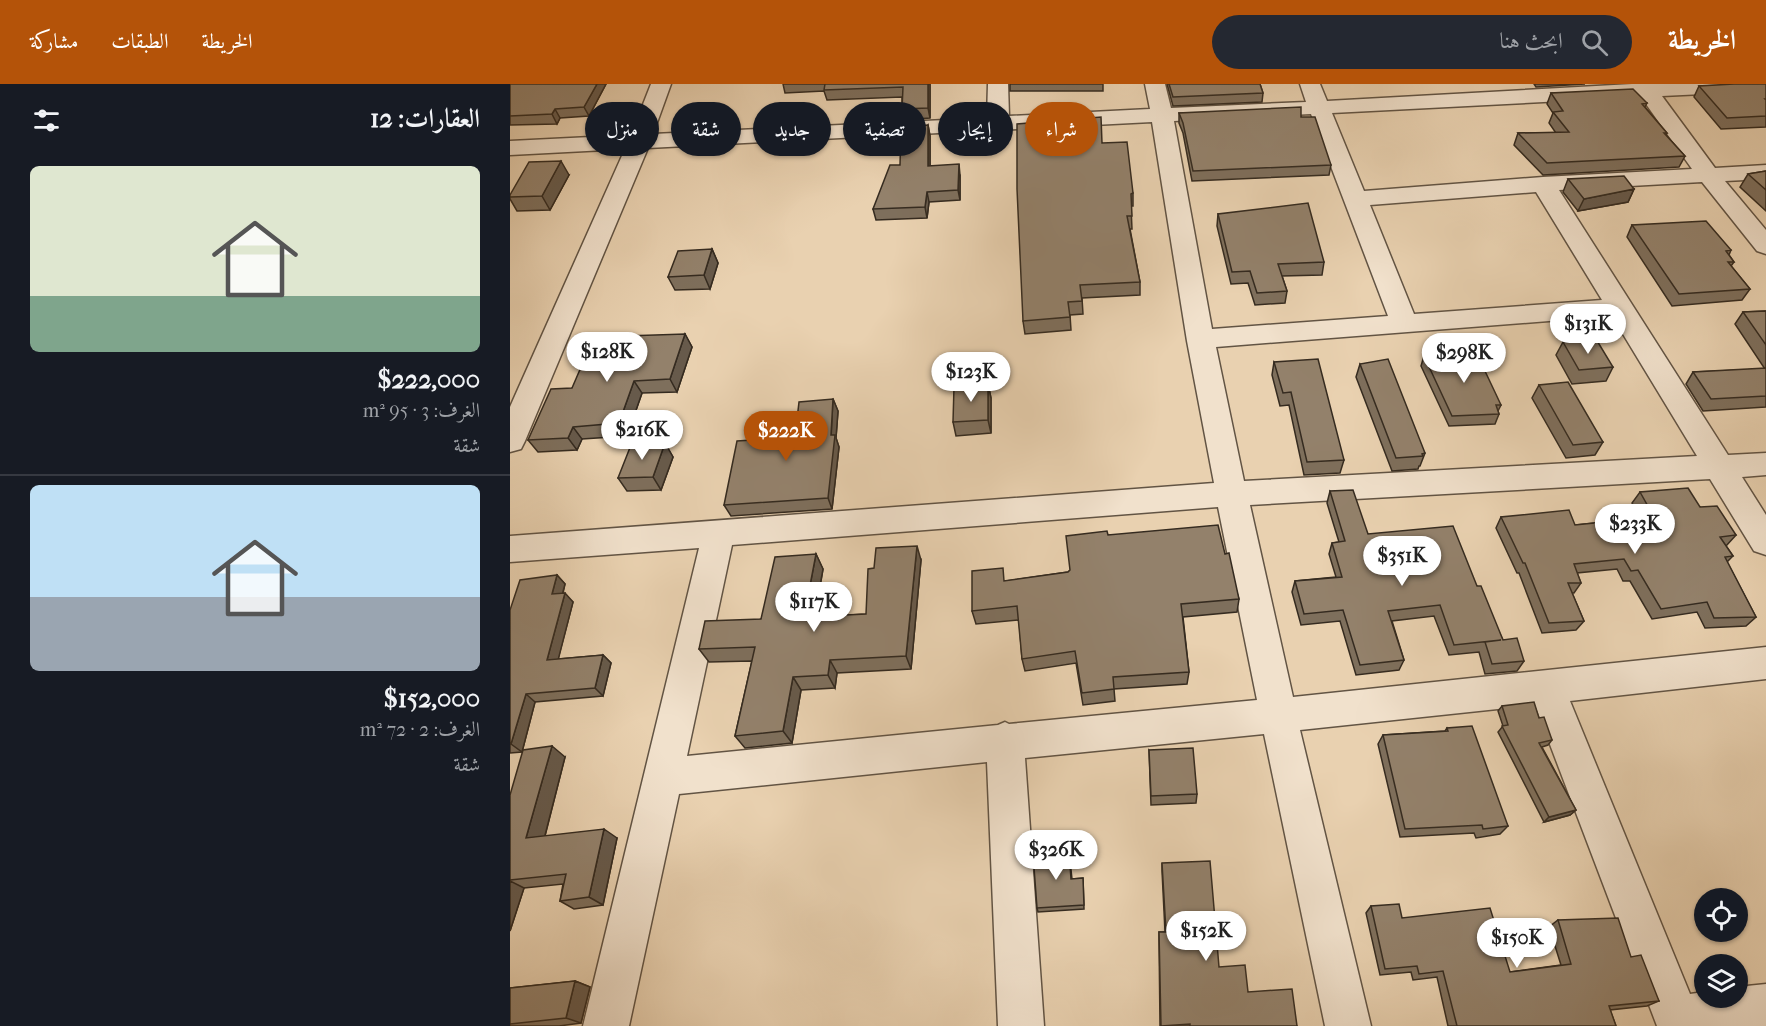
<!DOCTYPE html>
<html lang="ar">
<head>
<meta charset="utf-8">
<style>
  body { margin:0; font-family:"IM FELL French Canon",Amiri,serif; background:#242831; color:#f1f3f6; direction:rtl; height:100vh; display:flex; flex-direction:column; font-size:22px; white-space:nowrap }
  * { box-sizing:border-box; margin:0 }
  p { font-size:20px; color:#9ea1a6 }
  .icon { flex:none; width:33px; height:33px; fill:none; stroke:currentColor; stroke-width:2; stroke-linecap:round; stroke-linejoin:round }
  .map { position:relative; flex:1; overflow:hidden; direction:ltr }
  .drawer { display:flex; flex-direction:column; background:#171b24; width:510px }
  .drawer>* { flex:none }
  .hud { position:absolute; left:18px; top:18px; width:570px; height:54px; direction:rtl; display:flex; gap:12px }
  .fabs { position:absolute; left:1184px; top:804px; display:grid; gap:12px }
  .fabs a { display:grid; place-items:center; width:54px; height:54px; border-radius:50%; background:#171b24; box-shadow:0 2px 4px #0004; font-size:30px }
  .price { position:absolute; translate:-50% -51px; padding:0 14px; border-radius:21px; background:#fff; color:#222; font-size:20px; line-height:39px; filter:drop-shadow(0 2px 3px #0008) }
  .price::after { content:''; position:absolute; left:50%; top:36px; width:18px; height:14px; margin-left:-9px; background:inherit; clip-path:polygon(0 0,100% 0,50% 100%) }
  .price.on { background:#b45309; color:#fff }
  ul { padding:0; list-style:none }
  li { display:grid; align-content:center; gap:12px; height:318px; padding:0 30px }
  li+li { border-top:2px solid #363941 }
  li span { display:grid; place-items:center; height:186px; border-radius:9px; color:#555 }
  li>.icon { margin-inline-start:auto }
  span .icon { width:108px; height:108px; fill:#fffc; stroke-width:1 }
  li b { font-size:26px }
  h2 { display:flex; justify-content:space-between; align-items:center; height:72px; padding:0 30px; font-size:26px }
  .chip { padding:0 21px; border-radius:27px; background:#171b24; box-shadow:0 2px 4px #0004; font-size:21px; line-height:54px }
  .chip.on { background:#b45309; color:#fff }
  header { display:flex; align-items:center; gap:36px; box-sizing:border-box; height:84px; padding:0 30px; background:#b45309; color:#fff }
  header strong { font-size:28px }
  nav { display:flex; gap:33px; margin-inline-start:auto; font-size:21px }
  .search { width:420px; height:54px; background:#242831; display:flex; align-items:center; gap:15px; box-sizing:border-box; padding:0 21px; border-radius:33px; color:#9ea1a6; font-size:22px }
  main { display:flex; flex:1; min-height:0 }
  .map>svg:first-child { display:block }
</style>
</head>
<body>
<header>
<strong>الخريطة</strong>
<div class="search"><svg class="icon" aria-label="search" viewBox="0 0 24 24"><circle cx="10" cy="10" r="6"/><path d="M15 15l6 6"/></svg>ابحث هنا</div>
<nav><a>الخريطة</a><a>الطبقات</a><a>مشاركة</a></nav>
</header>
<main>
<div class="map">
<svg width="1256" height="942" viewBox="0 0 1256 942">
  <rect width="100%" height="100%" fill="#e9d1b0"/>
  <filter id="stains"><feTurbulence type="fractalNoise" baseFrequency=".00333" numOctaves="4"/><feColorMatrix values="0 0 0 0 .2 0 0 0 0 .09 0 0 0 0 .02 0 0 0 .5 -.17"/></filter>
  <radialGradient id="worn" r=".72"><stop offset=".6" stop-color="#630" stop-opacity="0"/><stop offset="1" stop-color="#630" stop-opacity=".3"/></radialGradient>
  <g fill="none" stroke-linecap="round" stroke-linejoin="round">
    <g stroke="#625444" stroke-width="3">
      <path id="minor" d="M141,0H161L143,50L477,34L478,0H498L499,32L640,25L635,0H655L661,24L796,18L790,0H810L817,17L1122,0H1256V7L1152,12L1205,84L1256,81V95L1215,97L1256,146V170L1247,167L1192,98L1049,106L1218,371L1256,369V391L1232,393L1256,431V471L1244,467L1200,395L740,421L783,613L1256,563V595L1060,617L1180,910L1194,908V914H1227V903L1256,900V942H1147L1025,621L790,646L861,942H815L754,650L515,674L534,942H488L477,678L169,710L119,942H73L189,464L0,478V452L704,399L677,257L642,38L138,64L15,357L11,365L0,368V323L115,65L0,71V57L121,51ZM1131,13L1182,85L1033,93L854,107L822,29ZM801,30L878,232L702,245L664,37ZM1026,108L1092,216L904,230L860,121ZM1102,232L1187,372L734,397L706,263ZM708,423L747,616L499,640L495,638L488,641L177,672L222,461Z"/>
    </g>
    <use href="#minor" fill="#f1e1cc" fill-rule="evenodd"/>
  </g>
  <path fill="#7e6f5c" stroke="#352b20" stroke-width="1.5" d="M0,0H96L79,32L50,34L47,40L0,41Z
    M273,0H420V34L394,36L392,25V13L317,16L314,7L275,9Z
    M500,0H593V7H500Z
    M657,0H750L753,9L752,18L663,22Z
    M1024,0H1075L1026,3Z
    M1256,0V43L1211,45L1184,13L1189,2Z
    M1041,9L1137,19L1135,23L1157,49L1156,51L1175,72L1169,83L1033,91L1004,61L1008,49H1046L1039,39L1043,29L1037,20Z
    M669,29L791,33L821,81L819,91L682,97L673,49L669,39Z
    M418,41L420,52V82L450,91V116L419,118L417,134L366,136L363,125L390,81Z
    M592,59L623,109V122H621L622,145H620L630,198V211L572,214L573,230L560,231L561,246L515,250L513,237Z
    M1256,87V127L1230,103L1238,90Z
    M59,91L40,126L7,127L0,115V111Z
    M1058,95L1124,105L1118,118L1068,127L1053,108Z
    M708,130L814,178L812,191L772,192L777,207L775,219L745,221L738,199L721,200L707,142Z
    M1122,141L1221,166L1219,171L1224,178L1221,182L1240,205L1232,216L1162,222L1117,153Z
    M202,165L208,179L200,205L165,206L158,193Z
    M1256,227V323L1193,327L1176,300L1183,288L1255,285L1225,240L1233,228Z
    M175,250L182,263L167,308L132,309L117,352L72,355L67,366L28,368L18,356L62,304Z
    M1053,258L1103,283L1096,297L1062,300L1046,271Z
    M914,272L991,321L988,327L989,330L985,340L939,342L911,282Z
    M764,278L834,376L830,389L794,391L779,321L770,322L762,291Z
    M850,280L915,369L910,382H909L908,385L882,387L846,293Z
    M478,300L481,314V349L446,352L443,338Z
    M1029,301L1093,358L1085,371L1056,374L1022,314Z
    M323,315L328,327L326,354L329,363L322,425L221,432L214,421Z
    M155,359L163,373L151,406L117,407L108,394Z
    M820,407L858,450L967,502L993,556L1014,577L1007,587L975,590L969,568L939,571L924,532L882,537L894,576L889,586L846,591L830,537L791,541L782,508L785,497L826,493L819,470L822,459L829,458L817,419Z
    M1130,408L1190,423L1226,451L1216,462L1223,472L1217,478L1246,533L1236,542L1195,544L1187,528L1142,535L1120,497H1113L1107,485L1067,489L1071,499L1064,509H1062L1074,537L1066,546L1032,549L1009,489H1007L986,444L991,433L1065,441L1131,434L1122,419Z
    M598,451L715,470L729,515L727,528L673,533L679,588L677,600L604,605L605,617L573,621L566,579L515,587L512,575L509,536L466,540L462,527L496,497L558,488Z
    M306,470L313,485L305,533L356,530L411,476L401,585L327,589L325,604L291,606L282,659L235,664L225,652L242,577L199,578L189,565L251,535Z
    M47,491L55,500L53,509L63,518L48,575L93,571L101,579L93,612L25,618L12,668L0,669V526Z
    M992,622L1029,634L1042,656L1038,661L1032,663L1066,726L1060,731L1034,738L988,648L993,642L988,627Z
    M937,644L998,742L990,750L966,754L964,749L890,753L868,660L873,651L935,647Z
    M639,666L687,710L686,719L641,721Z
    M55,673L35,752L107,754L93,821L64,825L50,817L53,800L14,804L0,847V711Z
    M559,767L562,795L573,794L574,825L528,828L527,824Z
    M652,779L709,883L738,908L787,942H650L649,855V848H655L652,787Z
    M861,822L892,834L1000,888L1051,881L1039,843L1048,836L1121,873L1149,917L1137,922L1100,926L1106,942H938L927,893L903,896L901,888L870,891L856,829Z
    M65,897L80,903L71,939L49,942H0V904Z"/>
  <path fill="#675a4b" stroke="#352b20" stroke-width="1.5" d="M87,0H96L79,32L74,23Z
    M418,0H420V34L418,24Z
    M45,25L50,34L47,40L42,30Z
    M418,41L420,52V92L418,82Z
    M51,77L59,91L40,126L32,112Z
    M449,80L450,91V116L448,106Z
    M1124,105L1118,118L1068,127L1074,115Z
    M417,108L419,118L417,134L415,123Z
    M202,165L208,179L200,205L194,191Z
    M175,250L182,263L167,308L160,295Z
    M124,297L132,309L117,352L109,339Z
    M478,300L481,314V349L478,336Z
    M323,315L328,327L326,354L329,363L322,425L318,414Z
    M63,343L72,355L67,366L58,354Z
    M155,359L163,373L151,406L143,393Z
    M407,462L411,476L401,585L396,572Z
    M306,470L313,485L302,547L294,533Z
    M47,491L55,500L50,519L42,510Z
    M55,509L63,518L46,584L37,576Z
    M93,571L101,579L93,612L85,604Z
    M320,576L327,589L325,604L318,591Z
    M283,593L291,606L282,659L273,647Z
    M16,610L25,618L12,668L1,660Z
    M42,662L55,673L32,763L16,754Z
    M1066,726L1060,731L1034,738L1039,733Z
    M94,745L107,754L93,821L79,813Z
    M0,797L14,804L0,847Z
    M65,897L80,903L71,939L56,934Z"/>
  <path fill="#93816b" stroke="#352b20" stroke-width="1.5" d="M0,0H87L74,23L45,25L42,30L0,32Z
    M315,0H418V24L392,25L393,3L314,6Z
    M659,0H750L753,9L663,13Z
    M1224,0H1256V15H1255L1256,16V32L1217,34L1189,2Z
    M1123,5L1137,19L1132,20L1157,49H1154L1175,72L1037,79L1008,49L1059,48L1043,28L1053,27L1041,9Z
    M791,23V33H805L821,81L683,87L673,39L669,29Z
    M591,33L592,59L617,58L623,109L621,110L622,132H617L630,198L570,201L572,217L558,218L560,233L513,237L507,105V40Z
    M418,41V82L449,80L448,106L417,108L415,123L363,125L380,81H390L391,43Z
    M51,77L32,112L0,113V111L19,78Z
    M1256,87V106L1238,90Z
    M1114,92L1124,105L1074,115L1058,95Z
    M798,119L814,178L768,180L777,207L747,209L740,187L722,188L708,130Z
    M1196,137L1221,166L1216,167L1224,178H1218L1240,205L1169,210L1122,141Z
    M202,165L194,191L158,193L168,167Z
    M1256,227V261L1233,228Z
    M175,250L160,295L124,297L109,339L63,343L58,354L18,356L41,305L62,304L84,253Z
    M1086,255L1103,283L1069,286L1053,258Z
    M966,268L991,321H986L989,330L942,332L914,272Z
    M808,275L834,376L797,378L781,308L773,309L764,278Z
    M878,275L915,369L912,370L913,372L886,374L850,280Z
    M1256,284V312L1201,315L1183,288Z
    M1058,298L1093,358L1063,361L1029,301Z
    M478,300V336L443,338L444,303Z
    M323,315L321,351H325L318,414L214,421L227,357L285,353L289,318Z
    M155,359L143,393L108,394L121,361Z
    M1178,404L1190,423L1207,422L1226,451L1210,453L1223,472L1215,473L1246,533L1204,534L1197,518L1151,525L1128,486L1121,487L1114,475L1064,480L1071,499H1058L1074,537L1039,539L1015,479H1013L991,433L1059,426L1065,441L1144,433L1130,408Z
    M843,406L858,450L943,442L967,502H971L993,556L1007,554L1014,577L982,580L975,558L991,556L944,561L930,521L878,527L894,576L850,581L833,526L794,530L785,497L832,493L822,459L835,457L820,407Z
    M708,441L715,470L719,469L729,515L671,520L679,588L603,593L604,605L572,609L565,567L512,575L507,522L462,527V487L493,484L494,497L558,488L560,486L556,452L597,447L598,451Z
    M407,462L396,572L320,576L318,591L283,593L273,647L225,652L245,563L189,565L195,537L251,535L265,473L306,470L294,533L356,530L358,485L364,484L366,464Z
    M47,491L42,510L55,509L37,576L93,571L85,604L16,610L1,660H0V526L10,496Z
    M1024,618L1029,634L1034,633L1042,656L1029,659L1066,726L1039,733L992,642L998,641L992,622Z
    M962,642L998,742L973,745L972,741L895,745L873,651L938,647L937,644Z
    M42,662L16,754L94,745L79,813L50,817L56,790L0,796V711L13,666Z
    M683,664L687,710L641,712L639,666Z
    M559,767L561,795L573,794L574,821L527,824L523,770Z
    M700,777L709,883L735,881L738,908L782,905L787,942H680V940L651,942L649,848H656L652,779Z
    M889,820L892,834L980,824L1000,888L1061,880L1048,836L1108,834L1121,873L1131,871L1149,917L1099,922L1106,942H947L933,887L909,890L907,882L875,885L861,822Z
    M65,897L56,934L0,940V904Z"/>
  <rect width="100%" height="100%" filter="url(#stains)"/>
  <rect width="100%" height="100%" fill="url(#worn)"/>
</svg>
<div class="fabs">
<a><svg class="icon" aria-label="locate" viewBox="0 0 24 24"><circle cx="12" cy="12" r="6"/><path d="M12 2v4M12 18v4M2 12h4M18 12h4"/></svg></a>
<a><svg class="icon" aria-label="layers" viewBox="0 0 24 24"><path d="M12 4l9 5-9 5-9-5zM3 14l9 5 9-5"/></svg></a>
</div>
<b class="price" style="left:1078px;top:271px">$131K</b>
<b class="price" style="left:97px;top:299px">$128K</b>
<b class="price" style="left:954px;top:300px">$298K</b>
<b class="price" style="left:461px;top:319px">$123K</b>
<b class="price" style="left:132px;top:377px">$216K</b>
<b class="price on" style="left:276px;top:378px">$222K</b>
<b class="price" style="left:1125px;top:471px">$233K</b>
<b class="price" style="left:892px;top:503px">$351K</b>
<b class="price" style="left:304px;top:549px">$117K</b>
<b class="price" style="left:546px;top:797px">$326K</b>
<b class="price" style="left:696px;top:878px">$152K</b>
<b class="price" style="left:1007px;top:885px">$150K</b>
<div class="hud">
<a class="chip on">شراء</a>
<a class="chip">إيجار</a>
<a class="chip">تصفية</a>
<a class="chip">جديد</a>
<a class="chip">شقة</a>
<a class="chip">منزل</a>
</div>
</div>
<section class="drawer">
<h2>العقارات: 12<svg class="icon" aria-label="filters" viewBox="0 0 24 24"><path d="M4 7h16M4 17h16"/><circle cx="9" cy="7" r="2"/><circle cx="15" cy="17" r="2"/></svg></h2>
<ul>
<li><span style="background:linear-gradient(#dfe7d0 70%,#7fa58c 0)"><svg class="icon" aria-label="home" viewBox="0 0 24 24"><path d="M3 11l9-7 9 7M6 9v11h12V9"/></svg></span><div><b>$222,000</b><p>الغرف: 3 · 95 m²</p><p>شقة</p></div></li>
<li><span style="background:linear-gradient(#bfe0f5 60%,#9aa5b1 0)"><svg class="icon" aria-label="home" viewBox="0 0 24 24"><path d="M3 11l9-7 9 7M6 9v11h12V9"/></svg></span><div><b>$152,000</b><p>الغرف: 2 · 72 m²</p><p>شقة</p></div></li>
</ul>
</section>
</main>
</body>
</html>
